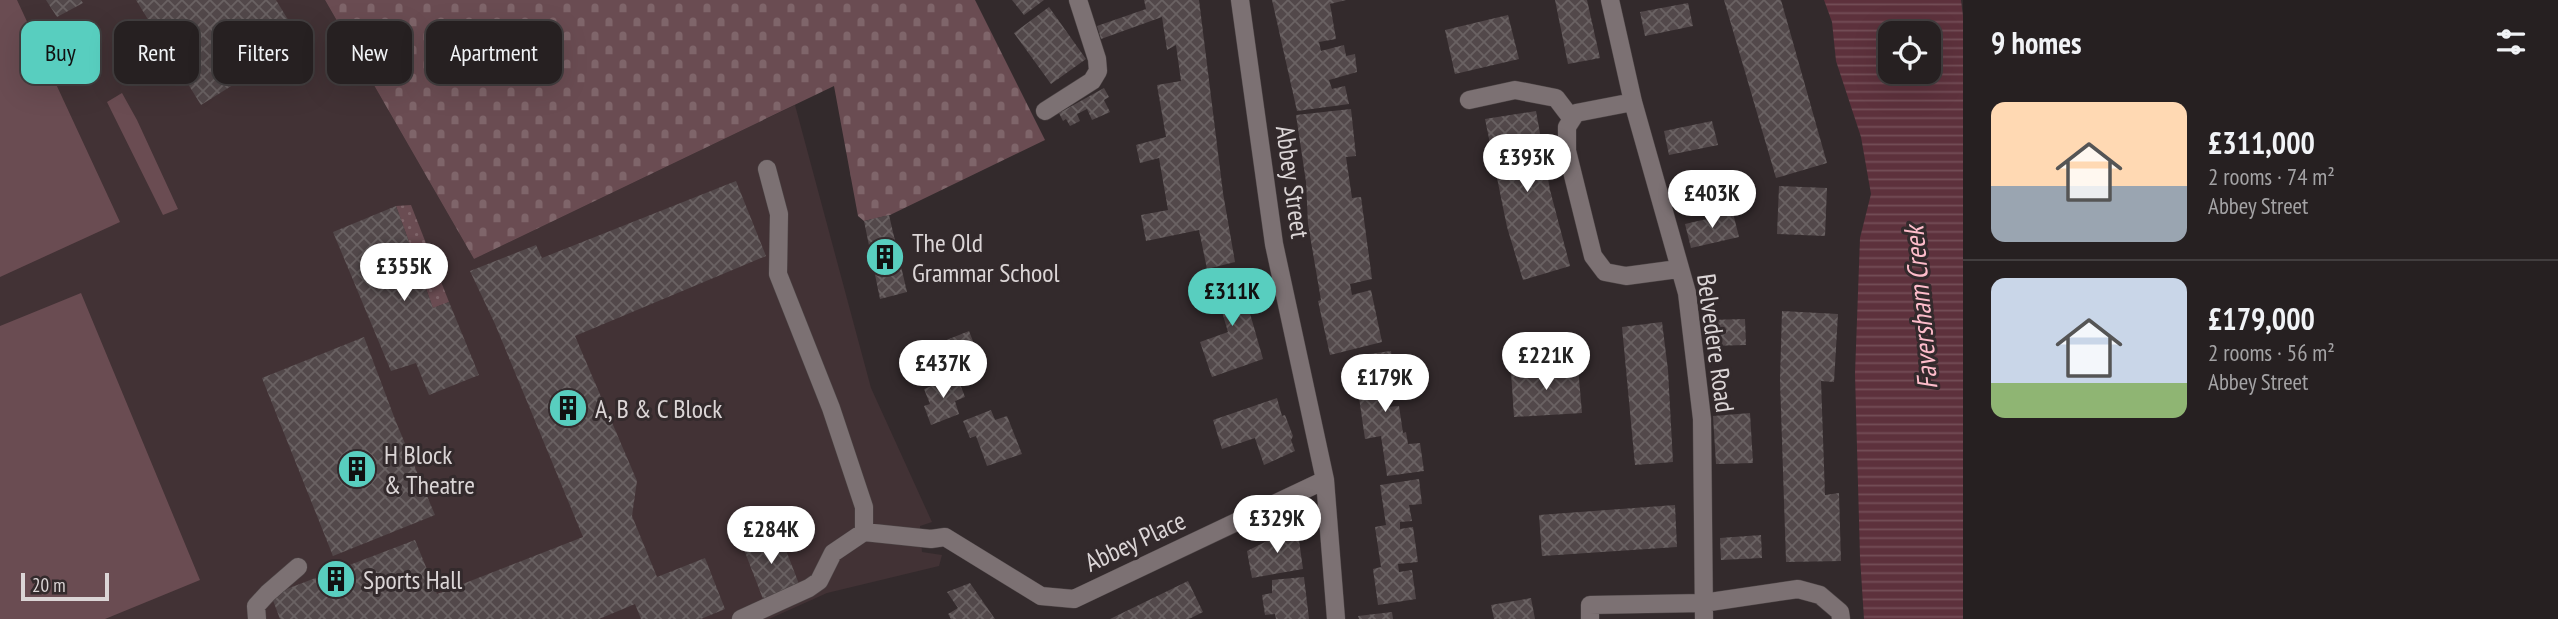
<!DOCTYPE html>
<html lang="en">
<head>
<meta charset="utf-8">
<style>
  body { margin:0; font-family:"PT Sans Narrow",sans-serif; background:#322d2e; color:#f1f3f6; height:100vh; display:flex; flex-direction:column; font-size:26px; white-space:nowrap }
  * { box-sizing:border-box; margin:0 }
  p { font-size:23px; color:#a4a3a5 }
  .icon { flex:none; width:38px; height:38px; fill:none; stroke:currentColor; stroke-width:2; stroke-linecap:round; stroke-linejoin:round }
  .map { position:relative; flex:1; overflow:hidden }
  .side { display:flex; flex-direction:column; background:#262021; width:595px }
  .side>* { flex:none }
  .banner { position:absolute; left:21px; top:21px; width:665px; height:63px; display:flex; gap:14px }
  .fabs { position:absolute; left:1878px; top:21px; display:grid; gap:14px }
  .fabs a { display:grid; place-items:center; width:63px; height:63px; border-radius:14px; background:#262021; box-shadow:0 7px 28px #0002,0 0 0 2px #423e3f; font-size:35px }
  .scale { position:absolute; left:21px; bottom:18px; width:88px; box-sizing:border-box; padding-left:7px; border:4px solid #dbd5d6; border-top:0; font-size:19px; line-height:24px; white-space:nowrap; color:#dbd5d6; -webkit-text-stroke:5px #332a2c; paint-order:stroke }
  .price { position:absolute; translate:-50% -60px; padding:0 16px; border-radius:24px; background:#fff; color:#222; font-size:23px; line-height:46px; filter:drop-shadow(0 2px 4px #0008) }
  .price::after { content:''; position:absolute; left:50%; top:42px; width:21px; height:16px; margin-left:-10px; background:inherit; clip-path:polygon(0 0,100% 0,50% 100%) }
  .price.active { background:#58cebf; color:#111 }
  ul { padding:0; list-style:none }
  li { display:flex; align-items:center; gap:21px; height:175px; padding:0 28px }
  li+li { border-top:2px solid #423e3f }
  li span { display:grid; place-items:center; flex:none; width:196px; height:140px; border-radius:14px; color:#555 }
  li>.icon { margin-inline-start:auto }
  span .icon { width:84px; height:84px; fill:#fffc; stroke-width:1 }
  li b { font-size:30px }
  h2 { display:flex; justify-content:space-between; align-items:center; height:84px; padding:0 28px; font-size:30px }
  .pill { padding:0 24px; border-radius:14px; background:#262021; box-shadow:0 7px 28px #0002,0 0 0 2px #423e3f; font-size:24px; line-height:63px }
  .pill.active { background:#58cebf; color:#111 }
  main { display:flex; flex:1; min-height:0 }
  .map>svg:first-child { display:block }
</style>
</head>
<body>
<main>
<div class="map">
<svg width="1963" height="619" viewBox="0 0 1963 619">
  <defs>
    <pattern id="cemetery-stones" width="16" height="16" patternUnits="userSpaceOnUse" patternTransform="scale(1.75)"><rect width="16" height="16" fill="#6a4c52"/><path d="M2 7V4a2 2 0 0 1 4 0v3zM10 15v-3a2 2 0 0 1 4 0v3z" fill="#7f656a"/></pattern>
    <pattern id="garden-dots" width="8" height="8" patternUnits="userSpaceOnUse" patternTransform="scale(1.75)"><rect width="8" height="8" fill="#6a4c52"/><path d="M2 2h.1M6 6h.1" fill="none" stroke="#7f656a" stroke-width="1.8" stroke-linecap="round"/></pattern>
    <pattern id="water-rules" width="6" height="5" patternUnits="userSpaceOnUse" patternTransform="scale(1.75)"><rect width="6" height="5" fill="#5d313c"/><path d="M0 2.5h6" fill="none" stroke="#744e57"/></pattern>
    <pattern id="building-cross-hatch" width="8" height="8" patternUnits="userSpaceOnUse" patternTransform="scale(1.75)"><rect width="8" height="8" fill="#52484a"/><path d="M0 0l8 8M0 8l8-8" fill="none" stroke="#6a6263"/></pattern>
  </defs>
  <rect width="100%" height="100%" fill="#332a2c"/>
  <path fill="#423235" d="M0,0H325L474,259L795,105L871,388L932,522L920,526L922,552L942,555L939,566L827,593L769,619H0Z"/>
  <path fill="url(#cemetery-stones)" d="M325,0H975L1045,140L890,215L864,221L858,216L834,86L474,259Z"/>
  <path fill="url(#garden-dots)" d="M411,205L449,302L433,308L396,206Z"/>
  <path fill="#6a4c52" d="M0,0H17L120,222L0,277Z
    M122,93L137,120L178,209L163,215L107,102Z
    M81,293L200,580L105,619H0V326Z"/>
  <path fill="url(#water-rules)" fill-rule="evenodd" d="M1824,0H1961L1963,16V619H1864L1860,557L1855,374L1860,238L1871,194L1861,137L1836,61L1832,22ZM1890,33H1928V72H1890Z"/>
  <path fill="url(#building-cross-hatch)" d="M46,0H81L83,3L57,17Z
    M136,0H276L309,54L275,74L268,63L201,105Z
    M1012,0H1044L1024,15Z
    M1144,0H1199L1223,193L1235,262L1207,269L1199,230L1146,241L1141,215L1168,210L1159,158L1140,163L1136,145L1166,137L1157,85L1181,81L1176,45L1167,50L1162,17L1101,39L1097,26L1146,9Z
    M1272,0H1346L1330,4L1336,39L1319,42L1321,51L1344,45L1346,56L1355,54L1357,72L1329,80L1332,89L1345,86L1349,104L1297,111Z
    M1555,0H1587L1600,58L1568,64Z
    M1724,0H1781L1827,163L1776,178Z
    M1688,3L1693,26L1645,36L1640,12Z
    M1049,7L1086,59L1051,84L1014,33Z
    M1508,15L1519,59L1455,74L1445,30Z
    M1104,88L1109,97L1104,100L1110,112L1092,120L1087,109L1077,114L1080,121L1070,126L1066,119L1063,121L1059,113Z
    M1351,109L1356,156L1346,157L1352,198L1361,197L1372,279L1350,284L1352,295L1371,290L1382,342L1330,355L1318,301L1321,300L1308,224L1306,182L1296,115Z
    M1536,111L1550,190L1570,266L1523,280L1507,227L1485,119Z
    M1712,121L1718,145L1669,155L1664,131Z
    M736,181L766,256L575,336L637,481L632,516L657,577L705,558L725,609L701,619H641L635,604L599,619H280L271,595L415,540L437,594L583,537L495,324L470,271L536,245L542,258Z
    M1779,186L1827,188L1825,236L1777,234Z
    M396,206L433,308L449,302L479,375L429,395L416,363L391,371L333,232Z
    M1733,213L1739,237L1691,248L1685,224Z
    M889,215L907,292L880,299L864,221Z
    M1237,268L1263,359L1212,377L1200,342L1228,332L1211,275Z
    M1782,311L1838,314L1834,382L1821,381L1825,495L1839,493L1841,561L1786,562L1780,380Z
    M1745,319L1746,345L1710,346L1708,320Z
    M1662,322L1668,370L1673,462L1635,465L1622,327Z
    M969,331L978,354L952,363L944,341Z
    M364,337L396,422L435,515L333,556L262,378Z
    M1391,351L1395,380L1382,381L1386,407L1399,406L1403,433L1406,432L1408,444L1420,443L1424,471L1387,476L1381,436L1365,439L1353,356Z
    M1578,367L1582,413L1514,417L1511,372Z
    M957,376L965,397L955,401L959,414L931,425L924,406L930,404L924,389Z
    M1277,398L1282,416L1285,415L1293,436L1291,440L1295,451L1264,465L1255,438L1222,449L1213,420Z
    M991,410L995,420L1007,416L1022,454L987,466L976,436L970,438L963,421Z
    M1750,413L1753,463L1716,464L1713,416Z
    M1419,479L1422,504L1409,505L1412,521L1400,522V529L1413,527L1418,562L1398,564L1399,572L1412,570L1416,599L1378,605L1373,569L1381,567L1375,527L1386,525L1380,485Z
    M1675,505L1677,547L1542,556L1539,515Z
    M1297,526L1303,569L1252,578L1247,551Z
    M779,532L799,584L763,599L743,547Z
    M1761,535L1762,558L1721,560L1720,538Z
    M1304,577L1309,619H1276L1275,614L1265,615L1262,595L1272,593V580Z
    M1188,581L1203,612L1189,619H1110Z
    M970,583L995,619H951L948,614L958,608L947,592Z
    M1531,598L1535,619H1494L1491,605Z
    M1392,612L1393,619H1359L1358,616Z"/>
  <g fill="none" stroke-linecap="round" stroke-linejoin="round">
    <g stroke="#4d4546" stroke-width="19">
      <path id="minor" d="M1240,0L1274,244L1325,480L1336,619
        M1610,0L1633,102L1687,293L1702,419L1704,619
        M1469,100L1515,90L1556,98L1572,119
        M1633,102L1576,113L1567,127V151L1593,256L1605,272L1626,276L1678,269
        M1045,111L1092,81L1098,71L1097,59L1078,0
        M767,169L779,214L778,274L831,408L864,507V532L931,539L945,537L1041,596L1074,599L1325,480
        M257,619L256,606L268,593L298,567
        M741,619L809,588L819,581L833,553L864,532
        M1590,619V605L1703,603L1798,589L1820,595L1840,612L1841,619"/>
    </g>
    <use href="#minor" stroke="#7c7173" stroke-width="18"/>
  </g>
  <defs>
    <g id="building-disc" transform="scale(2.0125)"><circle r="9.5" fill="#58cebf" stroke="#332a2c"/><path d="M-4-6H4V6H1V3H-1V6H-4ZM-2.5-4.3h1.7v1.8h-1.7ZM.8-4.3h1.7v1.8H.8ZM-2.5-1h1.7V.8h-1.7ZM.8-1h1.7V.8H.8Z" fill="#111"/></g>
  </defs>
  <g fill-rule="evenodd">
    <use href="#building-disc" x="885" y="257"/>
    <use href="#building-disc" x="568" y="408"/>
    <use href="#building-disc" x="357" y="469"/>
    <use href="#building-disc" x="336" y="579"/>
  </g>
  <g text-anchor="middle" dominant-baseline="central" stroke-width="6" stroke-linejoin="round" paint-order="stroke">
    <g font-size="26" fill="#dbd5d6" stroke="#332a2c">
      <text transform="translate(1293 182) rotate(82)">Abbey Street</text>
      <text transform="translate(1716 343) rotate(82)">Belvedere Road</text>
      <text transform="translate(1135 541) rotate(-25)">Abbey Place</text>
    </g>
    <g font-size="26" fill="#dbd5d6" stroke="#332a2c" text-anchor="start">
      <text x="912" y="242">The Old<tspan x="912" dy="30">Grammar School</tspan></text>
      <text x="595" y="408">A, B &amp; C Block</text>
      <text x="384" y="454">H Block<tspan x="384" dy="30">&amp; Theatre</tspan></text>
      <text x="363" y="579">Sports Hall</text>
    </g>
    <g font-size="28" font-style="italic" fill="#fdbcca" stroke="#332a2c">
      <text transform="translate(1920 308) rotate(-95)">Faversham Creek</text>
    </g>
  </g>
</svg>
<div class="fabs">
<a><svg class="icon" aria-label="locate" viewBox="0 0 24 24"><circle cx="12" cy="12" r="6"/><path d="M12 2v4M12 18v4M2 12h4M18 12h4"/></svg></a>
</div>
<div class="scale">20 m</div>
<b class="price" style="left:1527px;top:194px">£393K</b>
<b class="price" style="left:1712px;top:230px">£403K</b>
<b class="price" style="left:404px;top:303px">£355K</b>
<b class="price active" style="left:1232px;top:328px">£311K</b>
<b class="price" style="left:1546px;top:392px">£221K</b>
<b class="price" style="left:943px;top:400px">£437K</b>
<b class="price" style="left:1385px;top:414px">£179K</b>
<b class="price" style="left:1277px;top:555px">£329K</b>
<b class="price" style="left:771px;top:566px">£284K</b>
<div class="banner">
<a class="pill active">Buy</a>
<a class="pill">Rent</a>
<a class="pill">Filters</a>
<a class="pill">New</a>
<a class="pill">Apartment</a>
</div>
</div>
<section class="side">
<h2>9 homes<svg class="icon" aria-label="filters" viewBox="0 0 24 24"><path d="M4 7h16M4 17h16"/><circle cx="9" cy="7" r="2"/><circle cx="15" cy="17" r="2"/></svg></h2>
<ul>
<li><span style="background:linear-gradient(#ffd9b3 60%,#9aa5b1 0)"><svg class="icon" aria-label="home" viewBox="0 0 24 24"><path d="M3 11l9-7 9 7M6 9v11h12V9"/></svg></span><div><b>£311,000</b><p>2 rooms · 74 m²</p><p>Abbey Street</p></div></li>
<li><span style="background:linear-gradient(#c9d6e8 75%,#8fb573 0)"><svg class="icon" aria-label="home" viewBox="0 0 24 24"><path d="M3 11l9-7 9 7M6 9v11h12V9"/></svg></span><div><b>£179,000</b><p>2 rooms · 56 m²</p><p>Abbey Street</p></div></li>
</ul>
</section>
</main>
</body>
</html>
